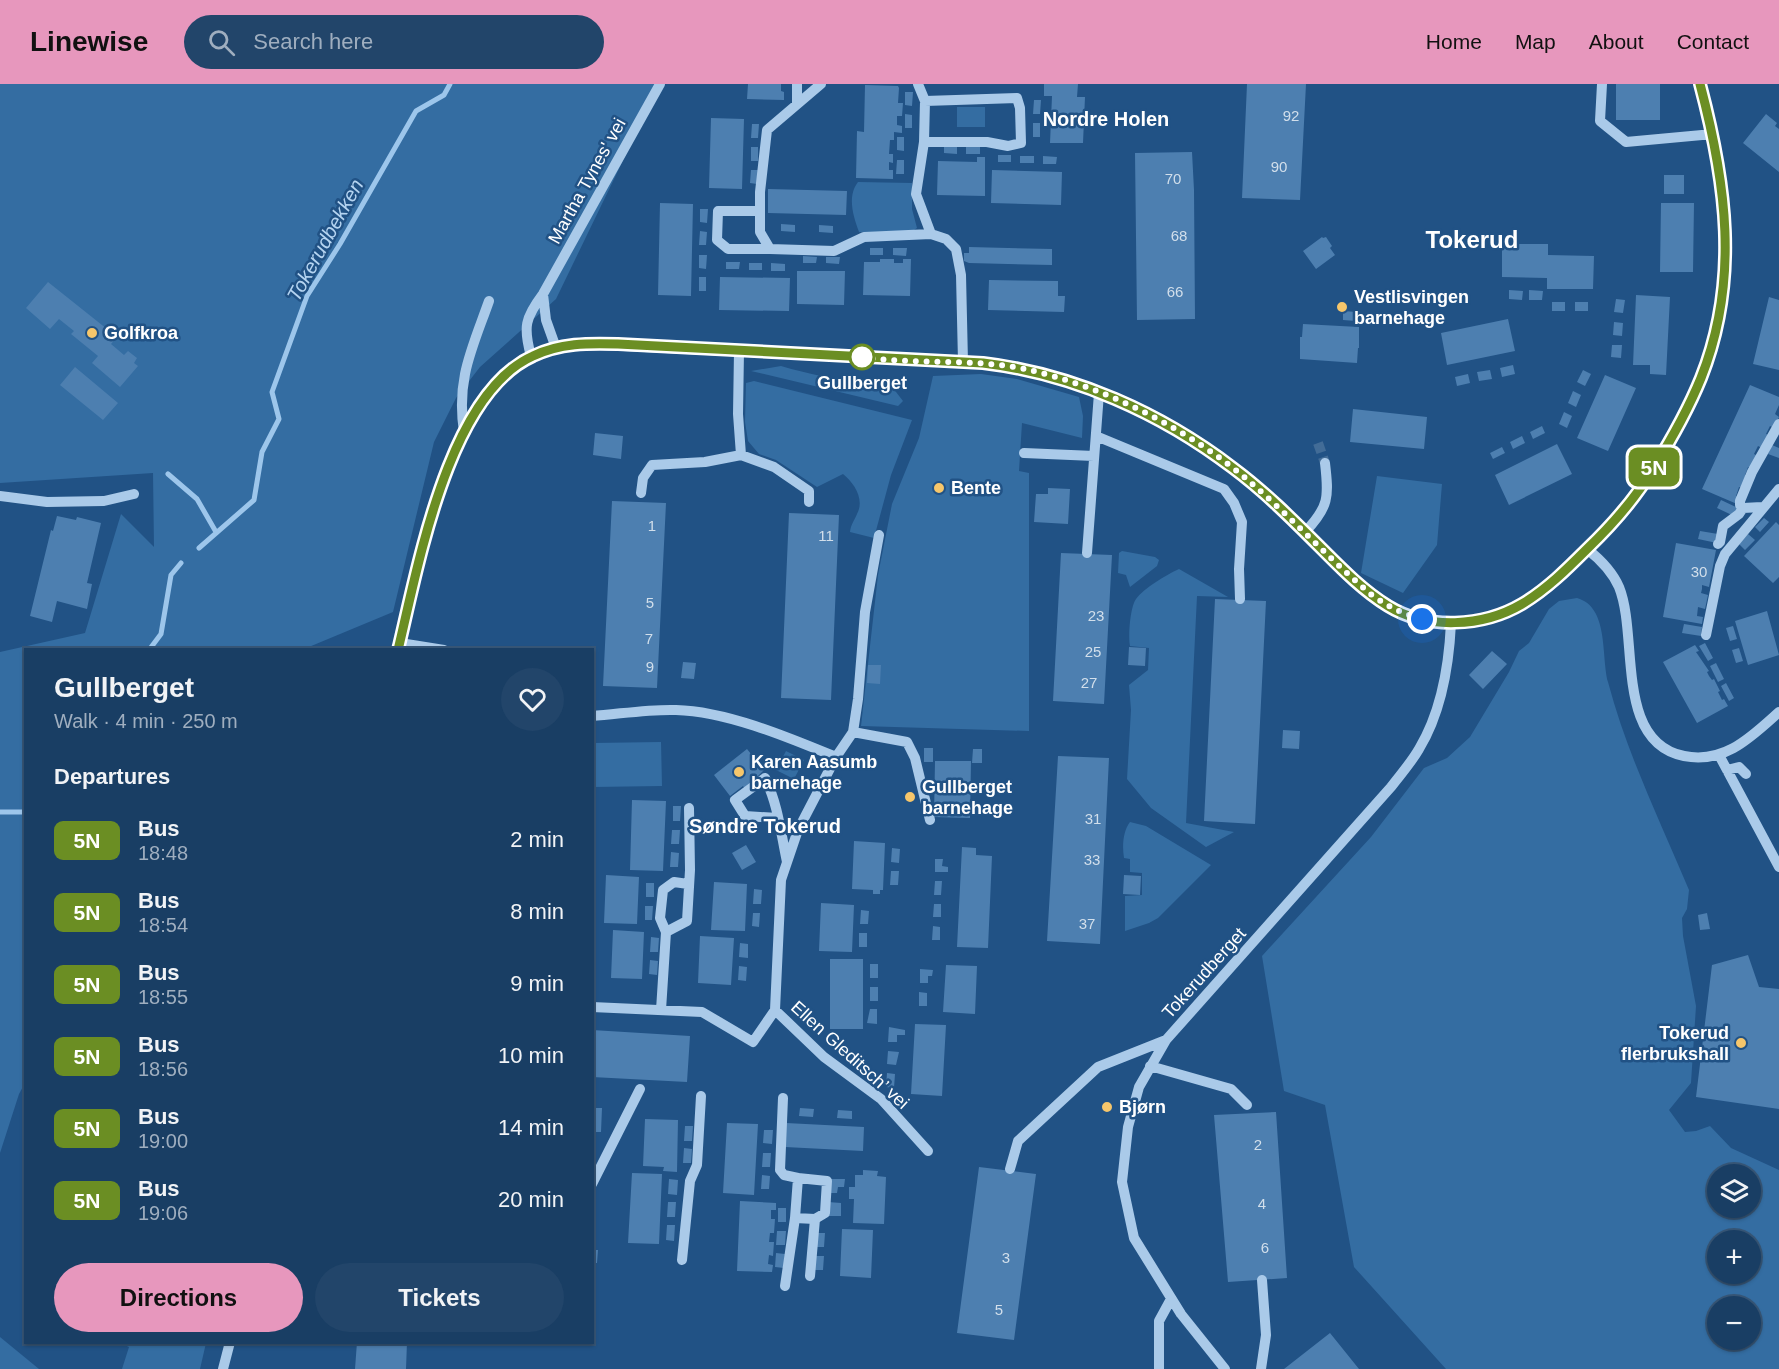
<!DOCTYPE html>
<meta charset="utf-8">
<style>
:root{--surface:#193e64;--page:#22456a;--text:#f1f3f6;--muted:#9faebf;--line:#375778;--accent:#e797bd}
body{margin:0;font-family:Helvetica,sans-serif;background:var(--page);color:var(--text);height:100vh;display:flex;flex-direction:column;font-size:22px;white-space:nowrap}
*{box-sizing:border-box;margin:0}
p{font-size:20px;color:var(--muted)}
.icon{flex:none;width:33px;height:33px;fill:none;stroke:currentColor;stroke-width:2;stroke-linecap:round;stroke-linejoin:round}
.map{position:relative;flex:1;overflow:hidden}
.side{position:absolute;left:24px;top:564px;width:570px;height:696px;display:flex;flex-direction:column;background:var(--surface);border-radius:0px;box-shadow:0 2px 4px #0004,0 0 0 2px var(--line)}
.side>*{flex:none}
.badge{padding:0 12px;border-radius:9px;font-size:21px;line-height:39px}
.buttons{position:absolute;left:1707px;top:1080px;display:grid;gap:12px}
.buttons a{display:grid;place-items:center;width:54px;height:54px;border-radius:50%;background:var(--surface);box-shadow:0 2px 4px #0004,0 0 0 2px var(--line);font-size:30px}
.you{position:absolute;width:30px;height:30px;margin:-15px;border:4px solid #fff;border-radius:50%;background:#1a73e8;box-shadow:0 0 0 9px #1a73e833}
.map>.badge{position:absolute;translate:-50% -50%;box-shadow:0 0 0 3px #fff}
h2{padding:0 30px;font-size:22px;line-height:54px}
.round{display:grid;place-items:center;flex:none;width:63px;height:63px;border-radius:32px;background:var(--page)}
.overview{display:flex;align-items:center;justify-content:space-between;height:102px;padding:0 30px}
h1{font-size:28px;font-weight:700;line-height:45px}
.cta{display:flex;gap:12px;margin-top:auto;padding:12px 30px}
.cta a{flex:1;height:69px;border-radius:36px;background:var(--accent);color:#111;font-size:24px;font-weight:700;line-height:69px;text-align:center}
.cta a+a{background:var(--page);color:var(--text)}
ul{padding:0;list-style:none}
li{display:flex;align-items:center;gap:18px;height:72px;padding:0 30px}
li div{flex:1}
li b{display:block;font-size:22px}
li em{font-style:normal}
li .badge{min-width:66px;font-weight:700;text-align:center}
header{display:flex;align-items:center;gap:36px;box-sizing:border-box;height:84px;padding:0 30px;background:var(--accent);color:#111}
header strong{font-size:28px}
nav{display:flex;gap:33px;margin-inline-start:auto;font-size:21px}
.search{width:420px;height:54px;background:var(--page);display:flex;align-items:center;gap:15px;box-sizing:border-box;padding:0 21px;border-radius:33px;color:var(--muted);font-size:22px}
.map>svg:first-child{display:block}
.green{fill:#346da2;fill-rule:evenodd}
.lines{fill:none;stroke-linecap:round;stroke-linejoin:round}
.stream{stroke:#9dc6eb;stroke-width:5}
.building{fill:#4d7fb0}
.minor-tunnel{stroke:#426c97;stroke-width:10;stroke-dasharray:10 5;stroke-linecap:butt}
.minor{stroke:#aacae9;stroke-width:10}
.line-casing{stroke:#fff;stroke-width:14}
.line{stroke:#6b8e23;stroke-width:9}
.walk{stroke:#fff;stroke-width:6;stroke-dasharray:0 10.8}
.poi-dot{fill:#f6c66b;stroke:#215285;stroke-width:2}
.stop-dot{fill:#fff;stroke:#6b8e23;stroke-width:3}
.labels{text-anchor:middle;stroke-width:5;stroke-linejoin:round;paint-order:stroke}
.number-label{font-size:15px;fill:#d2dfeb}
.street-label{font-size:18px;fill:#fff;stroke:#215285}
.poi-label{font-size:18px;font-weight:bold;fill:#fff;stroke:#215285;text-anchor:start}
.stop-label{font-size:18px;font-weight:bold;fill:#fff;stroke:#215285}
.neighbourhood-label{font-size:20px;font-weight:bold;fill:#fff;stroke:#215285}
.water-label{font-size:20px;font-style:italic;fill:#b5d4f1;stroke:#215285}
.district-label{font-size:24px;font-weight:bold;fill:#fff;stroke:#215285}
</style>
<header>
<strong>Linewise</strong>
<div class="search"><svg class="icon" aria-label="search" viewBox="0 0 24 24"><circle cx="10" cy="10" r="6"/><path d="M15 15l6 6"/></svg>Search here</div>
<nav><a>Home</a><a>Map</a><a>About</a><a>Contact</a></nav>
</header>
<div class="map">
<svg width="1779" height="1285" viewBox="0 0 1779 1285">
<rect width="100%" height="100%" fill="#215285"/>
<path class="green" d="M0,0H660L556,215L480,283L456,314L434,358L393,528L304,565L26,566L25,999L19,1010L0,1069V568L85,549L121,430L154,463L153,389L0,399Z
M957,23H985V43H957Z
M858,98L912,99V125L917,144L911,148H859C853,132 847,112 858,98Z
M781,282C816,292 850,300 886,295L903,317L898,322L751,287Z
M981,290L1017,295L1079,313L1083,332L1082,354L1022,339L1019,387L1029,389V647L861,642L878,491L892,420L919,354L933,292Z
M754,297L912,336L891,391L874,454L850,448C851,440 854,437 857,430C865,415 854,399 843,390L817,403L776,376L759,370L748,357L745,338L746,299Z
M1377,392L1442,400L1437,461L1403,509L1361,489Z
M1122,467L1155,473L1159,476L1157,482L1130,503L1126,491L1118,489L1119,469Z
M1179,485L1228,513L1197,512L1186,739L1234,748L1206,763L1151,724L1127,695L1131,626L1129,601L1148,586L1149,564L1130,562C1128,553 1130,523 1136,515C1144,504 1166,491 1179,485Z
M1577,514C1609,523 1601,571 1608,598C1627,670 1660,737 1689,806L1687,825L1682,834L1683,852L1696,922L1691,999L1669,1026L1685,1048L1696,1047L1710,1042L1731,1064L1779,1086V1285H1446L1354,1183L1325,1021L1284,1007L1262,872L1371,753L1424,684L1447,674L1470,653L1509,588L1519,567L1529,559L1549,525L1559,517ZM1718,1090H1750V1124H1718ZM1718,1156H1750V1190H1718ZM1718,1222H1750V1256H1718Z
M661,658L662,702L593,703V659Z
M786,667L804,676L794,695L776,686Z
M1130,738L1146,742L1211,781L1158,834L1149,839L1125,847V812L1142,811V789L1130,788V775L1124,774C1122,762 1123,747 1130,738Z
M0,1253L39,1285H0Z
M120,1259H206L200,1285H122L129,1263Z"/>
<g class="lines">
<path class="stream" d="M168,390L197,415L216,448
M199,464L254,416L262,368L279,335L272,308L307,212L340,160L416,27L444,11L450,0
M149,566L161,550L171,491L181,479
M0,728H26"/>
</g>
<path class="building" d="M748,0H781V7L784,8V16L747,15Z
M1044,0H1078L1077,13H1085L1083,59H1050L1052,12H1044Z
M1247,0H1306L1300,116L1242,114Z
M1616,0H1660V36H1616Z
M865,1L898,2L899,4L898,19H903L902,32H897V41L902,42V49L894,48V56H890L889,70H893V79L889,78V86H893V95L856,94L857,47L864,48Z
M905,8H913L912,22L905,21Z
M1034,16H1041L1040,30H1033Z
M905,30L912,31V44H905Z
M1766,30L1777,39L1775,42L1779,45V88L1743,59Z
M711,34L744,35L742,105L709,104Z
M1033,39H1040V53H1033Z
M752,40H759L758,54H751Z
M897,53H904V67L897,66Z
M944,62L957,63V70L944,69Z
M751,63H758V77H751Z
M966,63H980V70H966Z
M1192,68L1194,106L1195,235L1137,236L1135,69Z
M998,71H1011V78H998Z
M1020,72H1034V79H1020Z
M1043,72L1057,73L1056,80H1043Z
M977,73H985V112L937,111L938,77L977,78Z
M897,76H904V90H896Z
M751,86H758L757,100L750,99Z
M992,86L1062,88L1061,121L991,119Z
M1664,91H1684V110H1664Z
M768,105L847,107L846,131L768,129Z
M660,119L693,120L691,212L658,211Z
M1661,119H1694L1693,188H1660Z
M700,125H708L707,139L700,138Z
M781,140L795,141V148L781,147Z
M819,141L833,142V149L819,148Z
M700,147L707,148L706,161H699Z
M1322,153L1323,154L1326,153L1332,162L1330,164L1335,171L1316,185L1303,167Z
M1502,160H1548V171L1594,172L1593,205H1547V194L1502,193Z
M969,163L1052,165V181L969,179L964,177V169H969Z
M870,164H883V171H870Z
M893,164H907L906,172L893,171Z
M699,171H707L706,185L699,184Z
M803,172L817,173L816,179H803Z
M826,173H840L839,180L826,179Z
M880,175H894V179H903V175H911L910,212L863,211L864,178H880Z
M726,178H740L739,185H726Z
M749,179H762V186H749Z
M771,179L785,180V187H771Z
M797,187H845L844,221L797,220Z
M699,193H706V207H699Z
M720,193L790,194L789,227L719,226Z
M989,196L1058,197V212H1065L1064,228L988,226Z
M48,198L117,253L111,260L124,271L128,267L137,274L134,279L138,282L120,303L92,279L98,272L71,250L74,247L59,235L50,245L26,224Z
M1509,206L1523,207L1522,216L1509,215Z
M1529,206L1543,207L1542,216H1529Z
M1636,211L1670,213L1666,291L1650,290V281H1633Z
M1769,213L1779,216V286L1753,280Z
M1616,215L1625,216L1623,229L1614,228Z
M1552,218H1565V227H1552Z
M1575,218H1588V227H1575Z
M1343,227L1357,228L1356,237L1343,236Z
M1508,235L1515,267L1447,281L1441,249Z
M1614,238L1623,239L1622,252L1613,251Z
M1303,240L1359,243V264H1358L1357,279L1300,275V253H1302Z
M1612,261H1622L1621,274L1611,273Z
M1513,281L1515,290L1502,293L1500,284Z
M75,283L118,319L103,336L60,301Z
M1490,286L1492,295L1479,297L1477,288Z
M1583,286L1591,290L1585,302L1577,298Z
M1468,290L1470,299L1457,302L1455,293Z
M1605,291L1636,304L1608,367L1577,354Z
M1750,301L1779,313V321L1775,330L1779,333L1774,344L1770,342L1766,350L1771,352L1762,364L1758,362L1754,370L1758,372L1753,385L1748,383L1747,386L1745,391L1749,393L1744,405L1739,403L1736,412L1740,414L1737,420L1702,405Z
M1573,307L1581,311L1576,323L1568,319Z
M1353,325L1427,333L1424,365L1350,358Z
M1564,328L1572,332L1567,344L1559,340Z
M1542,342L1545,349L1533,355L1530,348Z
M595,349L623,352L621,375L593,371Z
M1522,352L1525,359L1513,365L1510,358Z
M1557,360L1572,390L1509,421L1495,391Z
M1772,361L1779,364V374L1768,370Z
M1502,363L1505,369L1493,375L1490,369Z
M1048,404L1070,405L1068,440L1034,438L1036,410H1048Z
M1721,416L1738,424L1734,432L1717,424Z
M612,417L666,419L657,604L603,602Z
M789,429L839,431L831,616L781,614Z
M57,432L76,436L77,433L101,439L87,499L92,500L87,525L57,517L52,538L30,532L51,446L53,447Z
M1764,434L1769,438L1760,448L1755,443Z
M1776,438L1779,441V493L1773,499L1744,472Z
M1700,447L1718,450L1717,459L1698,455Z
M1748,450L1755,456L1745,466L1739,460Z
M1676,459L1716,466L1709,503L1702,501V505L1701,509L1708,511L1705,525L1698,523L1697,532L1703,533L1702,540L1663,533Z
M1061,469L1112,471L1104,620L1053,617Z
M1215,515L1266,517L1255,740L1204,737Z
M1767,527L1779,571L1748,581L1735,537Z
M1684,540L1702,543L1701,552L1682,549Z
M1733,542L1737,555L1730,557L1726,544Z
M1705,559L1713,574L1708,577L1699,562Z
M1695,561L1699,567L1696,568L1709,587L1707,588L1709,592L1712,596L1714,595L1720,607L1718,608L1722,616L1724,615L1728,622L1697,639L1663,578Z
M1129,563L1146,564L1145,582L1128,581Z
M1739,564L1743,577L1736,579L1732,566Z
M1492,567L1507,580L1483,605L1469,591Z
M683,578L696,579L694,595L681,594Z
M1716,579L1724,595L1718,598L1710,582Z
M868,581H881L880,600L867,599Z
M1726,599L1734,614L1729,617L1721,602Z
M1283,646L1300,647L1299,665L1282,664Z
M924,664H933V678H924Z
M747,665L764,686L745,705L743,702L730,712L714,691Z
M973,665H982V679H972Z
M1058,672L1109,674L1100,860L1047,857Z
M935,677H971L970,734L934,733Z
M632,716L666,717L663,787L630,786Z
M673,722H681L680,737H673Z
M672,746H680L679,760H671Z
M854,757L885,759L883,806H880V810H873V806L852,805Z
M746,761L756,778L742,786L732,769Z
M962,763L976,764V771L992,772L988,864L957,863Z
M892,764L900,765L899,779L891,778Z
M671,768L679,769L678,783H670Z
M935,775H943L942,782L948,783V788H935Z
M891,787H899L898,801H890Z
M606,791L639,793L637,840L604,839Z
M1124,791L1141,792L1140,811L1123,810Z
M935,797H942L941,811H934Z
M714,798L747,800L745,847L711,846Z
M646,799H654V813H646Z
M754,805L762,806L761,820H753Z
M821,819L854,821L852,868L819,867Z
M934,820H941V833H933Z
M645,822H653L652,836H645Z
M861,826L869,827L868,840H860Z
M753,829H760L759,843L752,842Z
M1707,829L1710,845L1700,846L1698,831Z
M933,842L940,843V856H932Z
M613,846L644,848L642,895L611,894Z
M859,849H867V863H859Z
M700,852L734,854L731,901L698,899Z
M651,853L659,854L658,868H650Z
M740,859L748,860V874L739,873Z
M1748,871L1759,903L1779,905V1025L1696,1013L1712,881Z
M830,875H863V945H830Z
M650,876L658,877L657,891L649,890Z
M870,880H878V894H870Z
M946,881L977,882L975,930L943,928Z
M739,882L747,883L746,897L738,896Z
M920,885L933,886L932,892H928V899H920Z
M870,903H878V917H870Z
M919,908L927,909V922H919Z
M870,925H877V940L867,939Z
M915,940L946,941L942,1012L911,1010Z
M889,943L905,946V951H897V958H888Z
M592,946L690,952L687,998L592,993Z
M888,967L899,968L896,981L887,980Z
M887,989L895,990L894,1004L886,1003Z
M592,1024H602L601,1048H592Z
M800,1024L814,1025L813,1033L799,1032Z
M838,1026L852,1027V1035L837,1034Z
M1276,1028L1287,1194L1228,1198L1214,1031Z
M645,1035L678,1036L677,1088L663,1087L664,1083L643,1082Z
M727,1039L758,1040L754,1111L723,1109Z
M786,1039L864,1043L863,1067L785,1063Z
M685,1042H693L692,1057H684Z
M764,1046H773L772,1060L763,1059Z
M684,1064L692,1065L691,1079H683Z
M763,1069H771L770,1083H762Z
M979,1083L1036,1090L1014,1256L957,1249Z
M863,1086L878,1087L877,1092L886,1093L884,1140L853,1139L854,1115H849V1103H855V1091H863Z
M632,1089L662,1090L659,1160L628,1159Z
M762,1091L770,1092L769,1105H761Z
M669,1095L678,1096L677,1111L668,1110Z
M829,1095H845L844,1103H838L837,1109H829Z
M740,1117L776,1119V1126H771V1135H775L774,1149H770L769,1158H774L773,1172L769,1171L768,1180L773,1181L772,1188L737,1187Z
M668,1118H676L675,1133H667Z
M828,1118L841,1119V1132H828Z
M778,1124H786V1138H778Z
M667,1141H675L674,1157L666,1156Z
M842,1145L873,1146L871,1194L840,1192Z
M777,1147H786L785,1161H776Z
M816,1149H825L824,1163H816Z
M592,1166H598L597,1179H592Z
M776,1169L785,1170L784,1184L775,1183Z
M815,1172H824L823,1186H815Z
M1330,1249L1359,1285H1284Z
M357,1258H407L406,1285H355Z"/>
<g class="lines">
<path class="minor-tunnel" d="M1318,359L1325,379"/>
<path class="minor" d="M821,0L767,46L760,108V148L770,165L834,167L864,153L931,150L946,155L956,165L961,191L963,278
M918,0L925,17L924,58
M1602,0L1600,37L1626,58L1713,50
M925,17L1017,14L1020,24L1021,59L1008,62L987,58H924L916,110L931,150
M797,19V0
M760,127H718L717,156L728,165H770
M543,210L546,236L556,264
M739,267L738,330L741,371
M531,272C523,243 525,234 543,210L660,0
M464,348C456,295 472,265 489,217
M1096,352L1224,405L1234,419L1242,438L1239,485L1240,515
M1024,369L1094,372
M641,409L643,394L652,381L705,378L741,371L774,383L809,407V418
M0,412L47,418L104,417L134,410
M1762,423L1743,424L1740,421V417L1752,388L1779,340
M1305,448C1329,423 1329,413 1325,379
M879,451L865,528L858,615L853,648L836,673L798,746L781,796L775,926L824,973L881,1015L928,1067
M1718,460L1720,458L1723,442L1739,430L1743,424
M1587,465C1601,476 1612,487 1619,503C1639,552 1614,658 1684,672C1725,680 1751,653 1779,628
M1087,469L1099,309
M1706,551L1720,482L1725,470L1779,405
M400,559L444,566
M398,566C415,492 445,341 503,292C527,272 552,263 582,260L983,279C1073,289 1161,329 1233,384C1262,406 1289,432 1314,458C1337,481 1360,505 1388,522C1427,546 1483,543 1522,520C1547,505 1567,485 1587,465C1612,441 1635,415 1653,385C1671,356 1688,325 1701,294C1740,196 1726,98 1700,0
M592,632C620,630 649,625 676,626C726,627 790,654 836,673
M853,648L907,658L915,674L930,736
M1719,671L1779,783
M1727,686L1739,683L1746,690
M778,734L745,732L735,716L765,694C778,720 781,750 787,778
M666,848L687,837L690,786L689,724
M592,923L702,928L753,958L775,926
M661,926L666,848L660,834L663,806L674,798L688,800
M1150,982L1231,1005L1247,1021
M783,1014L780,1086L784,1091L798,1094L795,1134L785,1202
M1010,1085L1018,1057L1098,983L1166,956
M592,1100L640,1005
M795,1134L815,1135L825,1129L827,1097L798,1094
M682,1176L690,1097L697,1081L701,1012
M810,1192L815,1135
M223,1285L230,1258
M1159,1285V1237L1171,1215
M1225,1285L1181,1230L1134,1154L1122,1098L1128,1043L1139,1003L1166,956L1391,703C1400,691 1411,679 1419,665C1442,627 1449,582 1451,539
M1261,1285L1266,1251L1262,1196"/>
</g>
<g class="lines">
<defs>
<path id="line" d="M398,566C418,483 448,310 533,272C560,259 588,259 618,260L983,279C1074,290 1161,329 1233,384C1264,407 1292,435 1319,462C1340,483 1362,506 1388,522C1427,546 1483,543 1522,520C1547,505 1567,485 1587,465C1612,441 1635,415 1653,385C1671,356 1688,326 1701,294C1740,196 1726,98 1700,0"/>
</defs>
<use href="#line" class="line-casing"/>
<use href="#line" class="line"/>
<path class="walk" d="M862,273C916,281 971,274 1025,285C1103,302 1189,345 1250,398C1292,434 1330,476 1373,512C1389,523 1403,530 1422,535"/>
</g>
<g class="poi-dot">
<circle cx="1342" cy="223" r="6"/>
<circle cx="92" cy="249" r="6"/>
<circle cx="939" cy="404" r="6"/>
<circle cx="739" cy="688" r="6"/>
<circle cx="910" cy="713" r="6"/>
<circle cx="1741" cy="959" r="6"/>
<circle cx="1107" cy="1023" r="6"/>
</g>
<circle class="stop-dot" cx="862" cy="273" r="12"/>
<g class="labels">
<g class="number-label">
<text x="1291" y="37">92</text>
<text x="1279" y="88">90</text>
<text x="1173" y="100">70</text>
<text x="1179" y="157">68</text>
<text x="1175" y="213">66</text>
<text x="652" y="447">1</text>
<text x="826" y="457">11</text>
<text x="1699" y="493">30</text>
<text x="650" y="524">5</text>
<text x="1096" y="537">23</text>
<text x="649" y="560">7</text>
<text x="1093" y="573">25</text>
<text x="650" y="588">9</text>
<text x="1089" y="604">27</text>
<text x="1093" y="740">31</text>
<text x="1092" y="781">33</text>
<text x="1087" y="845">37</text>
<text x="1258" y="1066">2</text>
<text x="1262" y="1125">4</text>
<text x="1265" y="1169">6</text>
<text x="1006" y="1179">3</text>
<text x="999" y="1231">5</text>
</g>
<g class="street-label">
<text transform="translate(587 97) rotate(-61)" y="6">Martha Tynes' vei</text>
<text transform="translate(1204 889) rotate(-48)" y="6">Tokerudberget</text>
<text transform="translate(850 971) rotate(42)" y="6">Ellen Gleditsch’ vei</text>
</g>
<g class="poi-label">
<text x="1354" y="219">Vestlisvingen<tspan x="1354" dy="21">barnehage</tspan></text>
<text x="104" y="255">Golfkroa</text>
<text x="951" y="410">Bente</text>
<text x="751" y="684">Karen Aasumb<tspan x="751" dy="21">barnehage</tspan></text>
<text x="922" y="709">Gullberget<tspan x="922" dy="21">barnehage</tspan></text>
<text x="1729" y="955" text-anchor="end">Tokerud<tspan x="1729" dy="21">flerbrukshall</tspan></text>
<text x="1119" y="1029">Bjørn</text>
</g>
<g class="stop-label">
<text x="862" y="305">Gullberget</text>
</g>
<g class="neighbourhood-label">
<text x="1106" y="42">Nordre Holen</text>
<text x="765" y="749">Søndre Tokerud</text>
</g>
<g class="water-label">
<text transform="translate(325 156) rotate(-61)" y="7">Tokerudbekken</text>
</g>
<g class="district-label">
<text x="1472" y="164">Tokerud</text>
</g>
</g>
</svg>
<div class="buttons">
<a><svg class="icon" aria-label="layers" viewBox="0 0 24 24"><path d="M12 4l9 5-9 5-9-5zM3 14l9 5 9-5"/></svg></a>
<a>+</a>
<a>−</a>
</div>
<div class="you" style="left:1422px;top:535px"></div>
<b class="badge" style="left:1654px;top:383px;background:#6b8e23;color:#fff">5N</b>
<section class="side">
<div class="overview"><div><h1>Gullberget</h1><p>Walk · 4 min · 250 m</p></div><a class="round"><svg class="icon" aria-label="heart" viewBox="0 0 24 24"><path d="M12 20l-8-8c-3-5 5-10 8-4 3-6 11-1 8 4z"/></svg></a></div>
<h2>Departures</h2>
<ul>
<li><span class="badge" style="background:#6b8e23;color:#fff">5N</span><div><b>Bus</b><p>18:48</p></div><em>2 min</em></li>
<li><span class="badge" style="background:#6b8e23;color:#fff">5N</span><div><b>Bus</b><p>18:54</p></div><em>8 min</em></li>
<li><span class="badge" style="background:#6b8e23;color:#fff">5N</span><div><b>Bus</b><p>18:55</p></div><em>9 min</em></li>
<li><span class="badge" style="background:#6b8e23;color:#fff">5N</span><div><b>Bus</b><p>18:56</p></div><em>10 min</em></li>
<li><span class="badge" style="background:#6b8e23;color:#fff">5N</span><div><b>Bus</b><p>19:00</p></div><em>14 min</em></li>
<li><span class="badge" style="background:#6b8e23;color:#fff">5N</span><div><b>Bus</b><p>19:06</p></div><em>20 min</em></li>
</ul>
<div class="cta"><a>Directions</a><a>Tickets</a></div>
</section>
</div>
